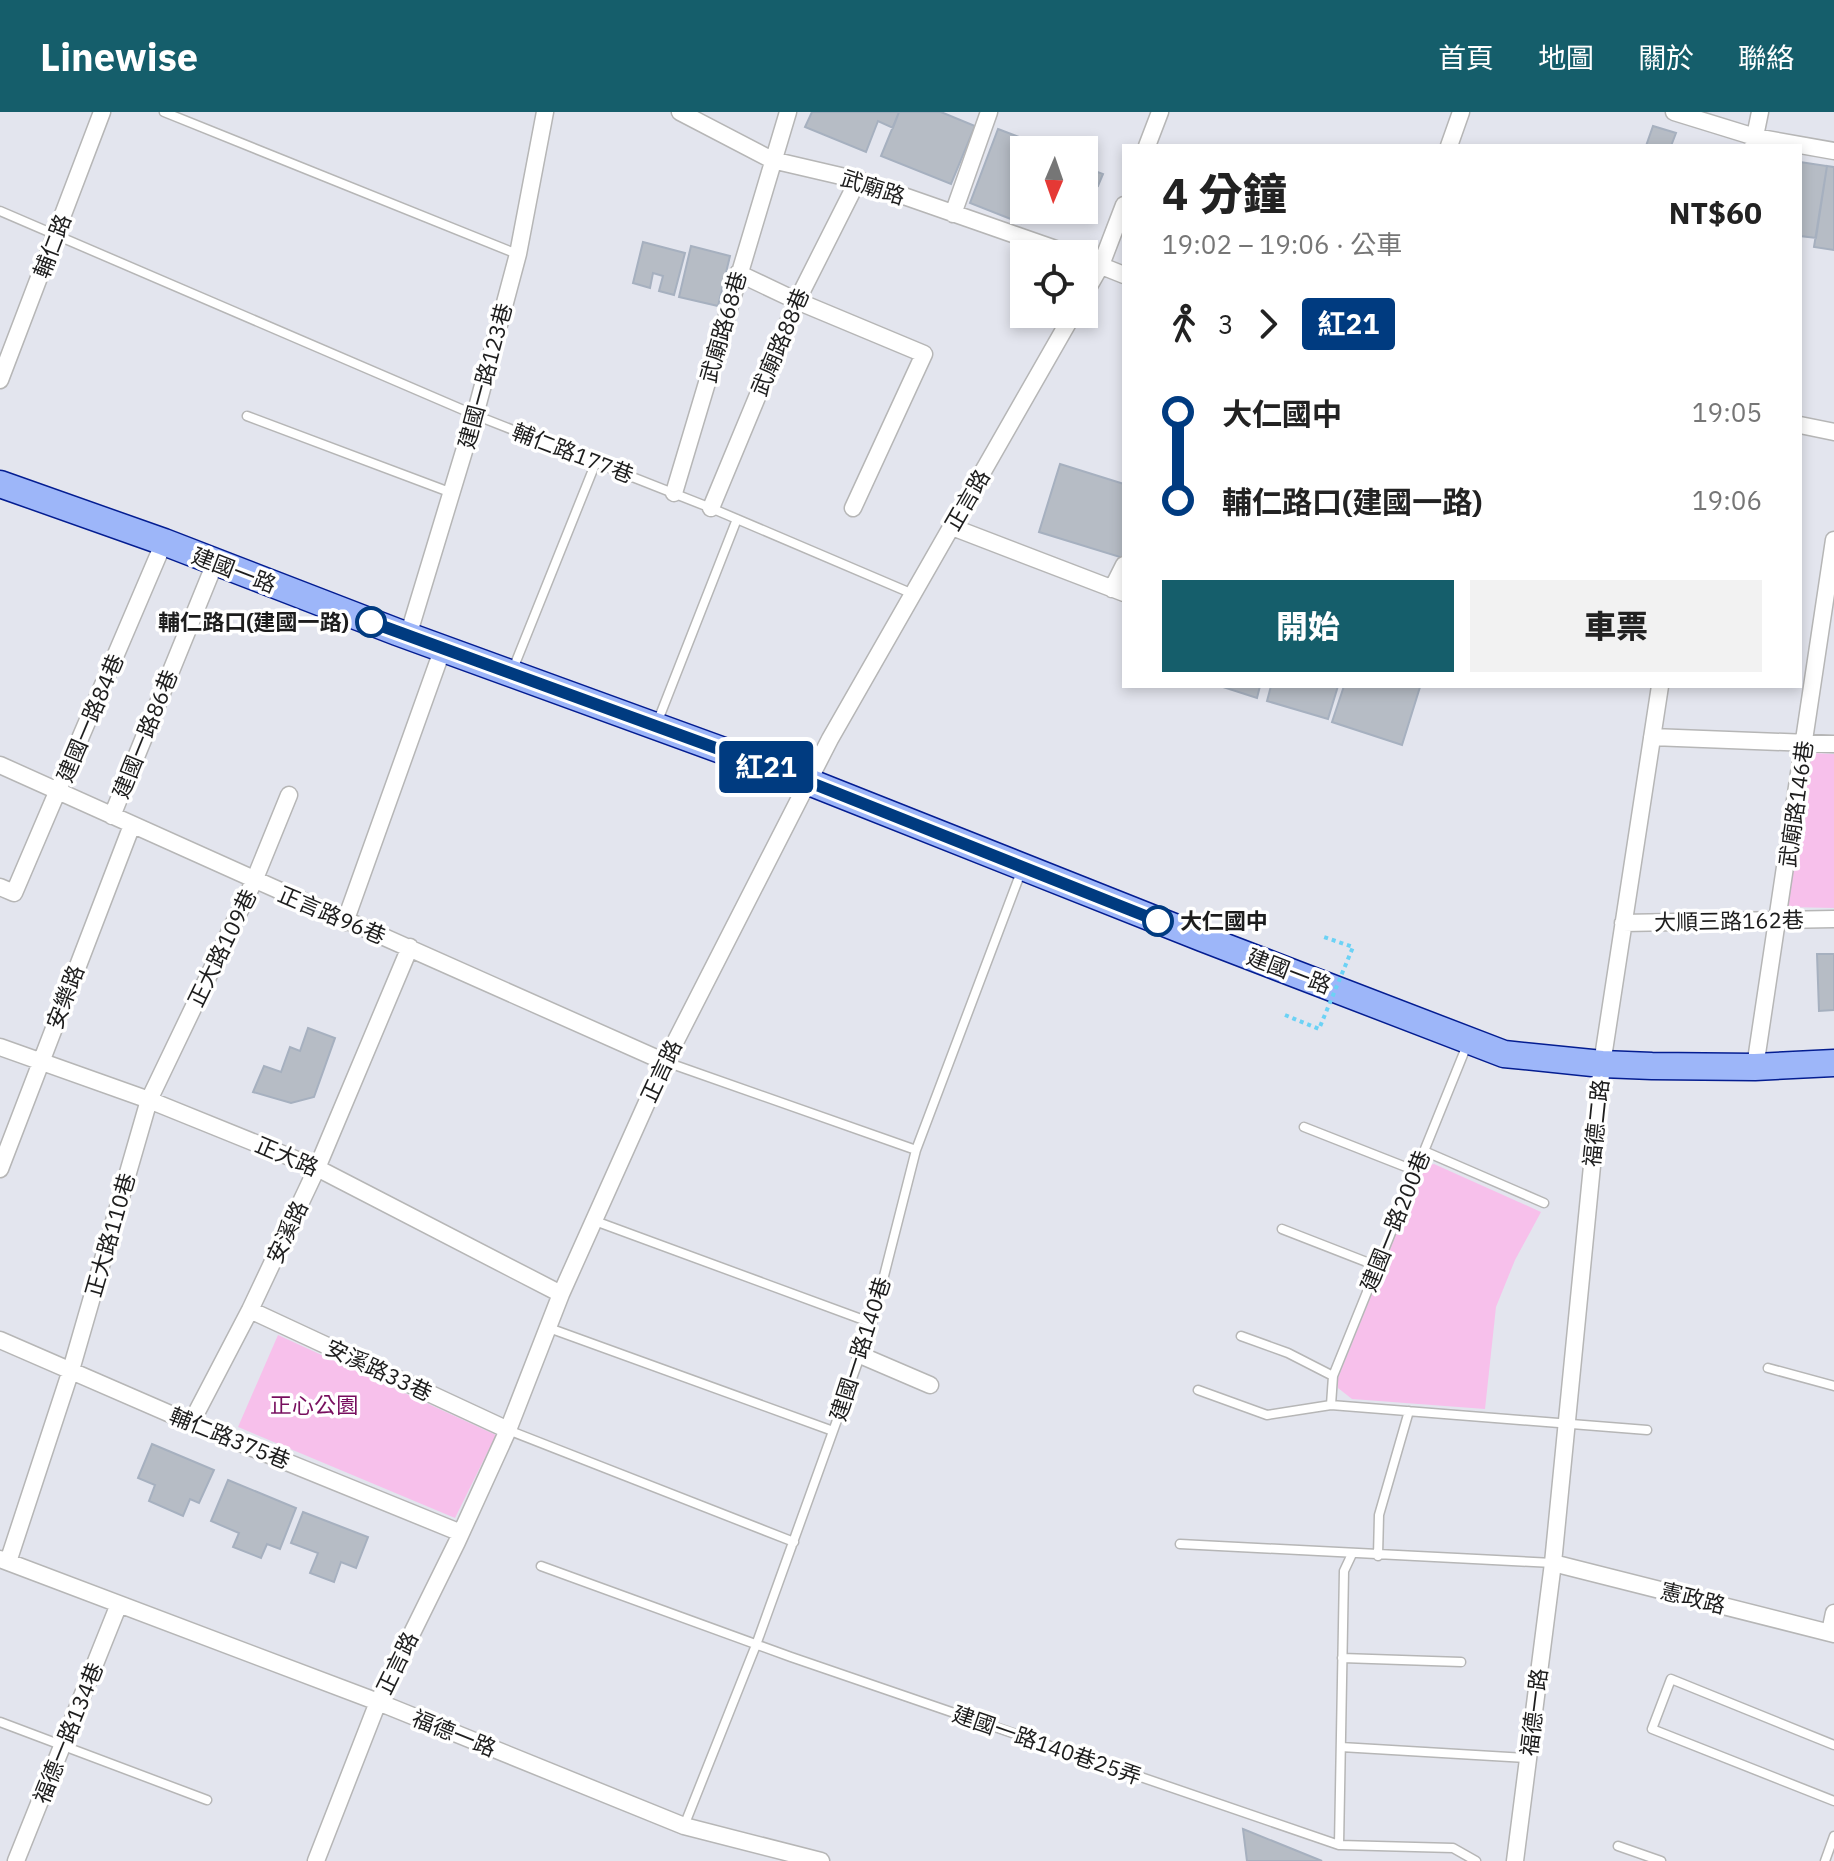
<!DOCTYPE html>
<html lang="zh-TW">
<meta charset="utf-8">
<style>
:root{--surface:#fff;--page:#f2f2f2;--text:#222;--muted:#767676;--accent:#155e6b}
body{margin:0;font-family:"IBM Plex Sans","Noto Sans TC",sans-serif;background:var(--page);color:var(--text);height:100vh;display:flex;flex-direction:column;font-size:30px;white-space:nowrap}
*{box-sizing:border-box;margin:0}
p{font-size:26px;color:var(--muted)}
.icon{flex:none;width:44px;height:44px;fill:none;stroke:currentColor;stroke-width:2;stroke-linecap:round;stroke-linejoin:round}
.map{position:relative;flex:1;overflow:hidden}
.details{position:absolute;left:1122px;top:32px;width:680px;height:544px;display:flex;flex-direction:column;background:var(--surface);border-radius:0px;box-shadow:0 4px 12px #0003}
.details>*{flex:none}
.badge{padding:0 16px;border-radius:6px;font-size:28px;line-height:52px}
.needle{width:52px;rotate:182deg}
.fabs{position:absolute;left:1010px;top:24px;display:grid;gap:16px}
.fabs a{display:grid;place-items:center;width:88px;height:88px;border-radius:0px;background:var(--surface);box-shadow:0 4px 12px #0003;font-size:40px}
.map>.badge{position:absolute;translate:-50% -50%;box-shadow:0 0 0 4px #fff}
.legs{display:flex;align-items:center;gap:12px;height:88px;padding:0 40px;font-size:26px}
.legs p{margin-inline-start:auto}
.overview{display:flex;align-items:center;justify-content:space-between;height:136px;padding:0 40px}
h1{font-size:44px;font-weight:800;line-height:60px}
.cta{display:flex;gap:16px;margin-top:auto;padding:16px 40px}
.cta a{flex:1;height:92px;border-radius:0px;background:var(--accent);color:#fff;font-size:32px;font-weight:800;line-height:92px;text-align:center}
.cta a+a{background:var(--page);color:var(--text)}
ul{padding:0 40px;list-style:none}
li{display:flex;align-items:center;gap:28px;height:88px;font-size:30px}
li i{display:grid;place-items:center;width:12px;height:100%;margin:0 10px;background:currentColor}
li i::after{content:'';width:20px;height:20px;margin:-10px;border:6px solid;border-radius:50%;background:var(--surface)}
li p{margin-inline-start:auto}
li:first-child i{background:linear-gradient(#0000 50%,currentColor 0)}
li:last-child i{background:linear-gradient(currentColor 50%,#0000 0)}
header{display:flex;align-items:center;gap:48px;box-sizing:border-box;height:112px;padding:0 40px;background:var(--accent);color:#fff}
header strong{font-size:38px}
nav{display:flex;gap:44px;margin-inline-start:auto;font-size:28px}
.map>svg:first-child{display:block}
.park{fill:#f7c0eb}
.building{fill:#b6bcc5;stroke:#a6b0bf;stroke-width:2}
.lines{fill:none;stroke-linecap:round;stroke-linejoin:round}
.lane-casing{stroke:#b6b6b6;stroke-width:11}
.street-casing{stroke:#b6b6b6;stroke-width:19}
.primary-casing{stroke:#041d91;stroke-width:29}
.lane{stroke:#fff;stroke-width:8}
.street{stroke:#fff;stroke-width:16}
.primary{stroke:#9db6f9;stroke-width:26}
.path-bridge{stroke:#6cd2f5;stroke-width:4;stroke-dasharray:4 4;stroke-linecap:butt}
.line-1-casing{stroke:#fff;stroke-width:18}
.line-1{stroke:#003b80;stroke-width:12}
.stop-1-dot{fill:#fff;stroke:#003b80;stroke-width:4}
.labels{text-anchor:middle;stroke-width:7;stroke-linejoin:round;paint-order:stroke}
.street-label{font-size:22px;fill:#1d1d1d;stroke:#fff}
.stop-label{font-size:22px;font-weight:bold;fill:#1d1d1d;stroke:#fff;text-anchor:end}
.park-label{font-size:22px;fill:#770e5e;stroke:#fff}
</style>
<header>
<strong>Linewise</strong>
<nav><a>首頁</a><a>地圖</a><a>關於</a><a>聯絡</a></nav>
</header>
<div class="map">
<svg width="1834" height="1749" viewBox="0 0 1834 1749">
<rect width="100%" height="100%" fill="#e3e5ee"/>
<path class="park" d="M1812,641L1834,642V796L1787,795Z
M1434,1052L1541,1100L1515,1148L1496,1195L1485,1297L1352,1287L1338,1276V1266L1423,1055Z
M278,1223L496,1323L455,1406L238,1315Z"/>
<path class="building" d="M812,0H899L893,16L878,9L866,40L805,15Z
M899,0H941L975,14L951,72L881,44Z
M1653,14L1676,21L1671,34H1646Z
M998,17L1050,37L1024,38V98H1026L1021,111L970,91Z
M1800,50L1827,54L1816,126L1800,124Z
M1827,54L1834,55V138L1814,135Z
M1084,55L1103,62L1098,74L1084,68Z
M643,130L685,141L674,183L659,179L663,164L653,161L650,176L633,171Z
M691,134L730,144L718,194L679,185Z
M1060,352L1124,372L1123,446L1039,420Z
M1220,574H1260L1257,586Z
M1271,574H1338L1328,607L1267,589Z
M1344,574L1420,575L1402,633L1332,610Z
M1817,842H1834V898L1819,899Z
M308,916L335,926L314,985L291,991L253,980L264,954L281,960L290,935L300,939Z
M152,1332L214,1358L199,1391L190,1387L183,1404L149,1389L155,1373L138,1366Z
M228,1368L296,1396L280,1437L267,1432L261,1446L233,1435L239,1421L211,1409Z
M303,1400L368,1425L356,1456L341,1450L334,1470L310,1461L318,1441L291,1431Z
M1243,1717L1322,1749H1247Z"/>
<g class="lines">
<defs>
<path id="lane" d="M164,0L517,142
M0,99L475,303L711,396L913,482
M247,304L452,381
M513,557L596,350
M657,611L737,407
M666,950L916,1038
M1304,1015L1416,1059
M1424,1039L1544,1091
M595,1109L872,1211
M1282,1117L1377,1154
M549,1216L833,1319
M1241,1224L1288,1241L1333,1264
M1768,1256L1834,1274
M1198,1278L1267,1303L1331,1293L1647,1318
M1331,1293L1333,1264L1467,933
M508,1318L794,1430
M1180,1432L1553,1451
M1352,1442L1344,1459L1339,1733L1453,1736L1476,1749
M1378,1444L1379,1403L1409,1299
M541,1454L791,1545L1339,1733
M1342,1546L1461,1550
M0,1610L207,1688
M1834,1633L1671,1567L1652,1617L1834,1689
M1341,1635L1527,1646
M684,1714L756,1533L872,1211L916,1038L1021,760
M1618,1734L1661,1749
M1825,1749L1834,1724"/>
<path id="street" d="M680,0L772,48L858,68L1070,142
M1674,0L1755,25L1834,39
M1147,34L1160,0
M1449,34L1461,0
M1753,34L1760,0
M953,102L989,0
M1084,147L1124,163
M738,161L797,189L924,242L853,396
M1084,183L1101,153L1124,93
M0,268L102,0
M1800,313L1834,320
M674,381L788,0
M711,396L797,189L858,68
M952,415L1124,481
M1112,477L1124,453
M408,524L475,303L518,142L545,0
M1652,625L1834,632
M0,653C221,754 443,850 665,950
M112,704L215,451
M0,775L14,781L164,430
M345,810L443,536
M1623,811L1834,807
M0,935L149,988L317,1056L561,1182
M1755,955L1834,428
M0,1057L132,713
M250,1198L508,1318
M0,1228L191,1311L461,1421
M860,1243L930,1273
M191,1311L250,1198L317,1056L410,835
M0,1447L378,1590L684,1714L821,1749
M8,1450L71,1258L149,988L254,769L289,683
M1553,1451L1834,1522
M1830,1520L1834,1501
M16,1749L119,1492
M316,1749L378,1590L457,1430L508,1318L561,1182L665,950L830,627L1073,202
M1515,1749L1553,1451L1602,952L1660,574"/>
<path id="primary" d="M0,372L164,430L397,520L809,670L1202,826L1504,942L1602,952L1652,954L1755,955L1834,951"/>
</defs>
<use href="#lane" class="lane-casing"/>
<use href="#street" class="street-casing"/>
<use href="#primary" class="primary-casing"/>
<use href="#lane" class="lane"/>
<use href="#street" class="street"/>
<use href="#primary" class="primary"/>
<path class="path-bridge" d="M1285,903L1319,917L1353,835L1321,824"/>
</g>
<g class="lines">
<defs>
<path id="line-1" d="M371,510L809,670L1158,809"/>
</defs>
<use href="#line-1" class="line-1-casing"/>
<use href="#line-1" class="line-1"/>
</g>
<g class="stop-1-dot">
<circle cx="371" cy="510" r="14"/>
<circle cx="1158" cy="809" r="14"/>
</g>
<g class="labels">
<g class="street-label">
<text transform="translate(873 75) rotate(18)" y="8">武廟路</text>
<text transform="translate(52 134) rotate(-69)" y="8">輔仁路</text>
<text transform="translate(723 215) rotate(-74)" y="8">武廟路68巷</text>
<text transform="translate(780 230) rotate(-67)" y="8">武廟路88巷</text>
<text transform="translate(485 264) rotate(-75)" y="8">建國一路123巷</text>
<text transform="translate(573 341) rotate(21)" y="8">輔仁路177巷</text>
<text transform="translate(967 388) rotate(-60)" y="8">正言路</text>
<text transform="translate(234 458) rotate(21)" y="8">建國一路</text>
<text transform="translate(90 606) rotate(-67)" y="8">建國一路84巷</text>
<text transform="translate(145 622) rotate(-68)" y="8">建國一路86巷</text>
<text transform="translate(1796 692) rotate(-82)" y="8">武廟路146巷</text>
<text transform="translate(332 803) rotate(23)" y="8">正言路96巷</text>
<text transform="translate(1729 809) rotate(-1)" y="8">大順三路162巷</text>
<text transform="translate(222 836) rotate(-64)" y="8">正大路109巷</text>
<text transform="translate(1289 859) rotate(21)" y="8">建國一路</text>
<text transform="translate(65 885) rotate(-69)" y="8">安樂路</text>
<text transform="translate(661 959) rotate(-65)" y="8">正言路</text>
<text transform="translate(1596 1011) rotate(-84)" y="8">福德二路</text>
<text transform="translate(287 1044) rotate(23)" y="8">正大路</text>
<text transform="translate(1395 1109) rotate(-68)" y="8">建國一路200巷</text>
<text transform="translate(287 1120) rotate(-65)" y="8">安溪路</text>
<text transform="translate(110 1123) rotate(-74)" y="8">正大路110巷</text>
<text transform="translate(860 1237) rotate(-72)" y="8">建國一路140巷</text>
<text transform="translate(379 1258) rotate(25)" y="8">安溪路33巷</text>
<text transform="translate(230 1326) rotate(22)" y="8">輔仁路375巷</text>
<text transform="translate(1693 1486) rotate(14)" y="8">憲政路</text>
<text transform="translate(397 1551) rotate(-64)" y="8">正言路</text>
<text transform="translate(1534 1600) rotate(-83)" y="8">福德一路</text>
<text transform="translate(68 1621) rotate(-68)" y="8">福德一路134巷</text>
<text transform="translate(454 1621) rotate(22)" y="8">福德一路</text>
<text transform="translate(1047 1633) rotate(19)" y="8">建國一路140巷25弄</text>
</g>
<g class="stop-label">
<text x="349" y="518">輔仁路口(建國一路)</text>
<text x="1180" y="817" text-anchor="start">大仁國中</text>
</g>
<g class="park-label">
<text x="314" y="1301">正心公園</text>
</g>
</g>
</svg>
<div class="fabs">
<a><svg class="needle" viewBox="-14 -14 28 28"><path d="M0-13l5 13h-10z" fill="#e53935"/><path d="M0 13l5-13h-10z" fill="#767676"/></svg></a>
<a><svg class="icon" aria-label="locate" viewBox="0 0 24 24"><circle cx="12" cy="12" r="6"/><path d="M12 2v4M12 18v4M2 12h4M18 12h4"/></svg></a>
</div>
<b class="badge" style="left:766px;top:655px;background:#003b80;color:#fff">紅21</b>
<section class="details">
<div class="overview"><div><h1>4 分鐘</h1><p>19:02 – 19:06 · 公車</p></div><b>NT$60</b></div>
<div class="legs"><svg class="icon" aria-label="walk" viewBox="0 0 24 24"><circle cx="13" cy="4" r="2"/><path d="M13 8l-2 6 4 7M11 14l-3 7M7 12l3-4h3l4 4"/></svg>3<svg class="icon" aria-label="forward" viewBox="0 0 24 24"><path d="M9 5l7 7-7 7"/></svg><b class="badge" style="background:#003b80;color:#fff">紅21</b></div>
<ul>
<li><i style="color:#003b80"></i><b>大仁國中</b><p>19:05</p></li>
<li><i style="color:#003b80"></i><b>輔仁路口(建國一路)</b><p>19:06</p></li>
</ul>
<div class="cta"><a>開始</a><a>車票</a></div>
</section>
</div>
